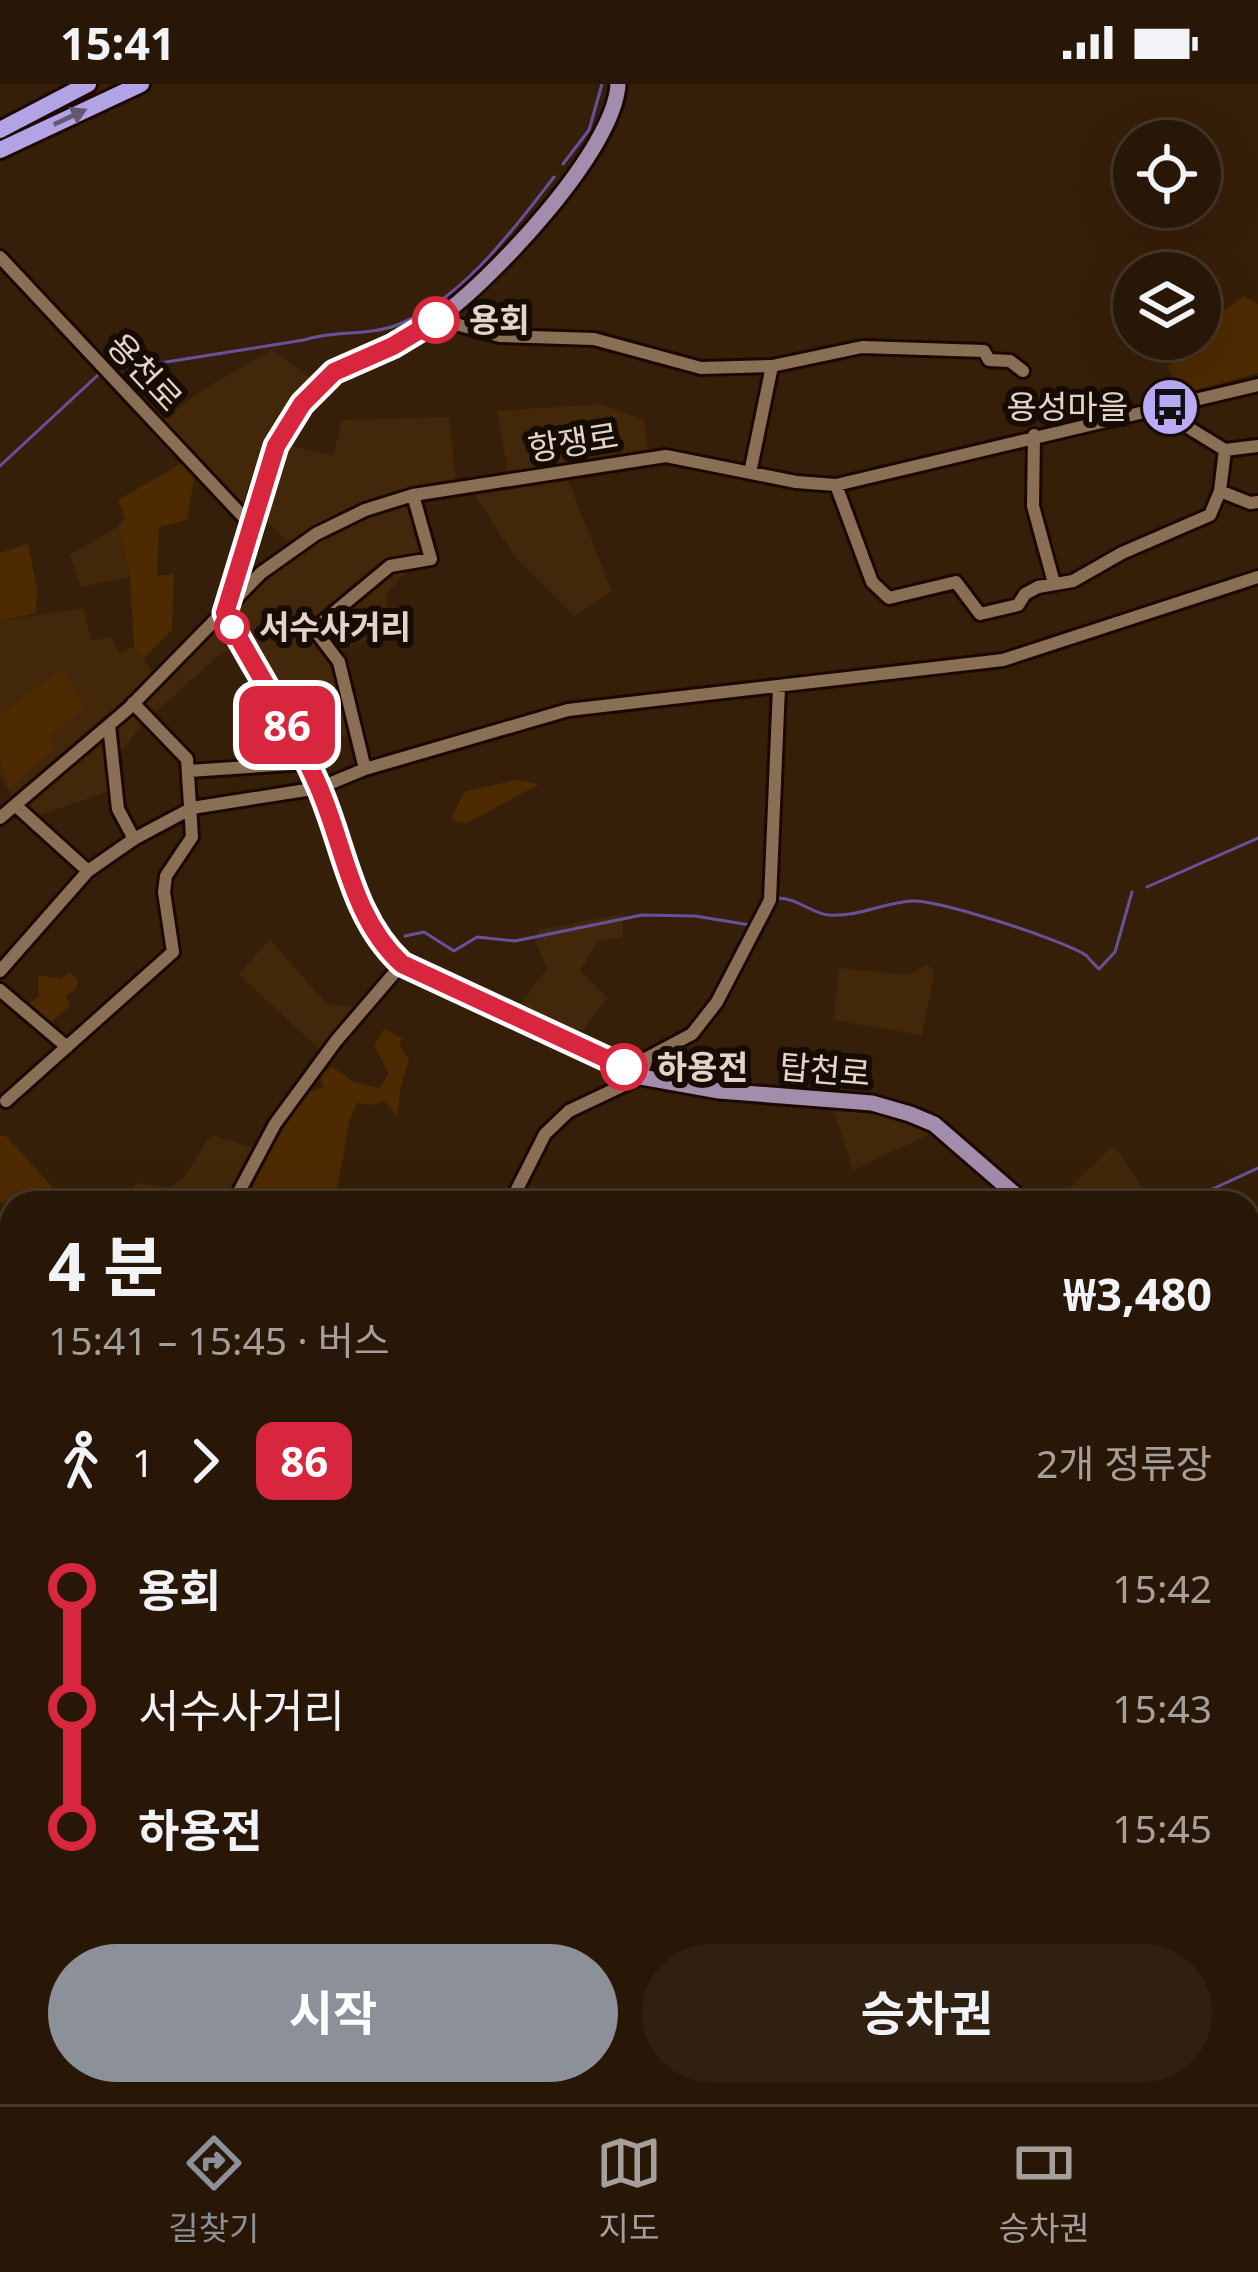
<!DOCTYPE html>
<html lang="ko">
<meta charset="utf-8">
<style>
:root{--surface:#281707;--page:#302011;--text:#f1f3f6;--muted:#a59f9b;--line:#443628;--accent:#8c9099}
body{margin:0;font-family:"Noto Sans","Noto Sans KR",sans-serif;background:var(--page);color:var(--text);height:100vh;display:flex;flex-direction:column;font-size:45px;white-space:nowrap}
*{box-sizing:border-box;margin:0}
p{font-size:39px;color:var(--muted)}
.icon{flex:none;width:66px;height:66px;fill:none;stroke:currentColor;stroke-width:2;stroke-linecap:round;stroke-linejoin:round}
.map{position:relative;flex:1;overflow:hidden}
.side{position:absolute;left:0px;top:1107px;width:1260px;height:915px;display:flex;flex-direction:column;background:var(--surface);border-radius:36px 36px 0 0;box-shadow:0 12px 48px #0002,0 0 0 3px var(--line)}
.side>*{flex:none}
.badge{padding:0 24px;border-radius:18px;font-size:42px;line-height:78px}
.controls{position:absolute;left:1113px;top:36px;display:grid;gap:24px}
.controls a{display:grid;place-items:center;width:108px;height:108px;border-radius:50%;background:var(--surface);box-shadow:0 12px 48px #0002,0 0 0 3px var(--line);font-size:60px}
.map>.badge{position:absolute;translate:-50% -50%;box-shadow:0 0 0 6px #fff}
.legs{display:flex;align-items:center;gap:18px;height:132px;padding:0 48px;font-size:39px}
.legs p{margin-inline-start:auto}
.headline{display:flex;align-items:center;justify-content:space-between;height:204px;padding:0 48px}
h1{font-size:66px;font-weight:700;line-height:90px}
.cta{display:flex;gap:24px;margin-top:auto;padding:24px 48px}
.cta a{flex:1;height:138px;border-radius:72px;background:var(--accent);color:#fff;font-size:48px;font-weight:700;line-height:138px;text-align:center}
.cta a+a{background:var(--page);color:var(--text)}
ul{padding:0 48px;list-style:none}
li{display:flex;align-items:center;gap:42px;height:120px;font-size:45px}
li i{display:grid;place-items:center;width:18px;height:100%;margin:0 15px;background:currentColor}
li i::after{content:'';width:30px;height:30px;margin:-15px;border:9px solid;border-radius:50%;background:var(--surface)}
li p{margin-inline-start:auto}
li:first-child i{background:linear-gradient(#0000 50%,currentColor 0)}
li:last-child i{background:linear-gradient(currentColor 50%,#0000 0)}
.status{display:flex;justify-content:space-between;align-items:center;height:84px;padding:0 60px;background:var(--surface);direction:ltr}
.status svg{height:33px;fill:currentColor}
.dock{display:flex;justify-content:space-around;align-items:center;height:168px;border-top:3px solid var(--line);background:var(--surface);font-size:33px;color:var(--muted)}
.dock a{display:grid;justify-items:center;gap:6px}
.dock .current{color:var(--accent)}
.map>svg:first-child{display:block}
.built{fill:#43270b}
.green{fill:#4e2a01}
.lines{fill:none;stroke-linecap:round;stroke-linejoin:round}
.stream{stroke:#66529b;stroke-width:3}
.minor-casing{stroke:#1c0800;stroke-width:18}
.major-casing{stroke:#1c0800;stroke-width:21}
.highway-casing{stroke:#1c0800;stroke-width:22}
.minor{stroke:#8a6f57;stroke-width:12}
.major{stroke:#a28eac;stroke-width:15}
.highway{stroke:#b2a3e5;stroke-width:16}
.oneway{fill:#645874}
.line-1-casing{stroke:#fff;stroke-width:27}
.line-1{stroke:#d7263d;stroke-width:18}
.stop-1-dot{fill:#fff;stroke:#d7263d;stroke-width:6}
.labels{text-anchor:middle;stroke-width:12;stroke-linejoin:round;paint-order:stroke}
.stop-label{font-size:33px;font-weight:bold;fill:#e4d4c8;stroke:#160c04;text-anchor:start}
.street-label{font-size:33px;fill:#e4d4c8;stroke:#160c04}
.poi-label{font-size:33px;fill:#e4d4c8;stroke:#160c04;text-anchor:end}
</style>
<div class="status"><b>15:41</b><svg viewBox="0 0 49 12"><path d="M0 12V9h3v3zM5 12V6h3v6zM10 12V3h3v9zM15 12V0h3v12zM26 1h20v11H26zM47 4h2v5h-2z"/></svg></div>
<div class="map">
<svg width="1258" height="2020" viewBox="0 0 1258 2020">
<rect width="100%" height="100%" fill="#361f09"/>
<path class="built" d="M272,266L313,296L267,364L246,424L162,337L205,304Z
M600,320L645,336L648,369L508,389L497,327Z
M449,333L456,399L372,415L288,457L261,433L290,362L333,371L342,336Z
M565,389L612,507L574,532L515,473L471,405Z
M408,418L421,471L387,509L386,549L342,565L352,650L303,661L230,530L256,500L307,461Z
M119,442L130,493L81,503L70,471Z
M83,524L91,557L112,553L119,569L134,563L154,590L12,711L0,692V537Z
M218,539L236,562L219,571L146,637L109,681L112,706L35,733L23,722Z
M623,830V853L597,858L580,887L608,914L577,952L516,925L547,885L535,856L540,846Z
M270,856L327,920L352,923L323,968L238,890Z
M925,881L935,885L922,951L833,936L839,884L909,891Z
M832,1021L863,1022L911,1036L932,1049L853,1086Z
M211,1051L254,1064L226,1119H121L137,1099L170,1104L185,1092Z
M1114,1061L1152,1119H1054Z"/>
<path class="green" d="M1243,212L1258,220V289L1186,309L1167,284L1189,255H1200V245Z
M184,378L195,388L187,436L159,443L157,492L174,490L172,546L143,575L134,563L130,493L119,442L125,434L118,416Z
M28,460L37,505L36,529L0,537V469Z
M62,586L85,623L49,653L56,663L10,703L0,675V630Z
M515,696L539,700L467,739L451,736L464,708Z
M70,888L78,896L76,905L66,912L70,922L47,942L25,922L39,912L38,891L61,895Z
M384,945L402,954L399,961L409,975L400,1005L398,1032L383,1016L374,1021L357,1019L349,1037L335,1119H268L251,1107L267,1064V1039L287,1015L324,1003L320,991L332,983L353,998L379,1004L389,990L374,961Z
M0,1052H6L54,1105L74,1119H47L42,1109L0,1119Z
M0,1526L12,1537V2010H257L252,2020H0V1920L4,1911L0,1875Z
M460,2010H728L726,2020H449Z
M915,2010H1053L1054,2020H914Z"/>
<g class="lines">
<path class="stream" d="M563,80L589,46L602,0
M111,279L122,285L304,256C334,246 369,252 397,241C463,215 512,147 554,93
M0,382L99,290
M1147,803L1258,754
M778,814C798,814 812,830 829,831C858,833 883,819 911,817C937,815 1064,856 1087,872C1087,873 1098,884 1099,885L1115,868L1132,808
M405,852L424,848L454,867L477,853L515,857L642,831L695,832L750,841
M1182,1119L1258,1084"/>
<defs>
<path id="minor" d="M0,173L250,440
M437,235L500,252L594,255L701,284L772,282L862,263L984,267L989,276L1010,277L1023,287
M1034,351L1033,422L1054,499
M1225,366L1258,362
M750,389L772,282
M836,401L872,498L889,514L956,498L980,530L1018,521L1025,510L1038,503L1073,497L1122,469L1210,431L1220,407L1225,366L1158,325
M1220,407L1250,419L1258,418
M109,641L118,725L134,755
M365,685L339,578L314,545L390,482L431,475L413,411
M189,687L307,679
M15,721L88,787L134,755L192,724L319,704L365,685L568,626L1003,576L1258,493
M0,734L129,624L261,489L316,450L365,426L413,411L666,372L796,398L836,401L1258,301
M0,887L88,787
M0,906L67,963
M6,1017L173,868L164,808L166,792L192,753L187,675L133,619
M233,1119L275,1040L336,957L402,880
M510,1119L545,1050L569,1027L641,993L647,974L692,950L717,918L770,816L779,603
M0,1346L12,1343
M1248,1376L1258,1368
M0,1416L12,1417
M0,1521L12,1532
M1255,1536L1258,1538
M1248,1922L1258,1930L1248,1941
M926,2020L927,2010
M1203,2020V2010"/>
<path id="major" d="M618,0C615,66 491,197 437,235C394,266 342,277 306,317C260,368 243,463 225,529C256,585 291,641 317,699C345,761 350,832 402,880L641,993L719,1007L872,1019L910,1030L934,1040L1025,1119
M1248,1344L1258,1360"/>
<path id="highway" d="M0,46L88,0
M0,66L141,0"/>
</defs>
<use href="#minor" class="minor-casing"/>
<use href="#major" class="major-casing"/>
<use href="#highway" class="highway-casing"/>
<use href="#minor" class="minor"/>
<use href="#major" class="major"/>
<use href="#highway" class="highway"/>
</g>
<defs><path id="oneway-solid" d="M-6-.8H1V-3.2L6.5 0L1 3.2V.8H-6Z" transform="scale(3)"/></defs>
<use class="oneway" href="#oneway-solid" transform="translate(70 33) rotate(-25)"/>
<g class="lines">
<defs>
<path id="line-1" d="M436,236L393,262L334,288L302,320L276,362L225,529C255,585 291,640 317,699C345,761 350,832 402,880L624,983"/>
</defs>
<use href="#line-1" class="line-1-casing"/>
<use href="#line-1" class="line-1"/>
</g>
<defs>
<symbol id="bus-disc" viewBox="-11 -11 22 22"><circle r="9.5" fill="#bbaaf6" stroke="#160c04"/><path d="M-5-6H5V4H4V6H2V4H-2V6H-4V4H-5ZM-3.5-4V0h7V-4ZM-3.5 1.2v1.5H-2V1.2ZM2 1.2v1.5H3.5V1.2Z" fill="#111"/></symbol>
</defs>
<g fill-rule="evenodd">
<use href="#bus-disc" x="1137" y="290" width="66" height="66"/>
</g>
<g class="stop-1-dot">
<circle cx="436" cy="236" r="21"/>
<circle cx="232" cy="543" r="15"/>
<circle cx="624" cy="983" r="21"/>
</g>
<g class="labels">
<g class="stop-label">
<text x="469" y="248">용회</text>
<text x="259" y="555">서수사거리</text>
<text x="657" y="995">하용전</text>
</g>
<g class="street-label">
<text transform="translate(145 288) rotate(47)" y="12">용천로</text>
<text transform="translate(573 358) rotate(-9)" y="12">항쟁로</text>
<text transform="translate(825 986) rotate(5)" y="12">탑천로</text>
</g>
<g class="poi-label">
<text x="1128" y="335">용성마을</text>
</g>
</g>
</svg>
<div class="controls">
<a><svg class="icon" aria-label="locate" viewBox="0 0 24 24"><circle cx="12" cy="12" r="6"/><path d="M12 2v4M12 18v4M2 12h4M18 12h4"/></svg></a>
<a><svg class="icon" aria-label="layers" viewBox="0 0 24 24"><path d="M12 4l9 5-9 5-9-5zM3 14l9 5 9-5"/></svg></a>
</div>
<b class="badge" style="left:287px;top:641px;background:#d7263d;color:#fff">86</b>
<section class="side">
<div class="headline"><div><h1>4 분</h1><p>15:41 – 15:45 · 버스</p></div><b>₩3,480</b></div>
<div class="legs"><svg class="icon" aria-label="walk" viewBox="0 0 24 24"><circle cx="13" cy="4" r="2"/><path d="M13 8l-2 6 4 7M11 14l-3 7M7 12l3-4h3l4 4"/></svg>1<svg class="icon" aria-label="forward" viewBox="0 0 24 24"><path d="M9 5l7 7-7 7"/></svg><b class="badge" style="background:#d7263d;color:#fff">86</b><p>2개 정류장</p></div>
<ul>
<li><i style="color:#d7263d"></i><b>용회</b><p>15:42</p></li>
<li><i style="color:#d7263d"></i><span>서수사거리</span><p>15:43</p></li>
<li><i style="color:#d7263d"></i><b>하용전</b><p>15:45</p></li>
</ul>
<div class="cta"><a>시작</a><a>승차권</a></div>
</section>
</div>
<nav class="dock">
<a class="current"><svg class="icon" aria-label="directions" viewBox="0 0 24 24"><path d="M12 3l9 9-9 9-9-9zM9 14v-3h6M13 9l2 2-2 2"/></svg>길찾기</a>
<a><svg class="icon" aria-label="map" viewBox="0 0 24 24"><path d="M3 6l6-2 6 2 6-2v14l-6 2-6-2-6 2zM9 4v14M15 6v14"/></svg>지도</a>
<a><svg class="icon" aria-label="tickets" viewBox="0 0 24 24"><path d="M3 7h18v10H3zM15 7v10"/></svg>승차권</a>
</nav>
